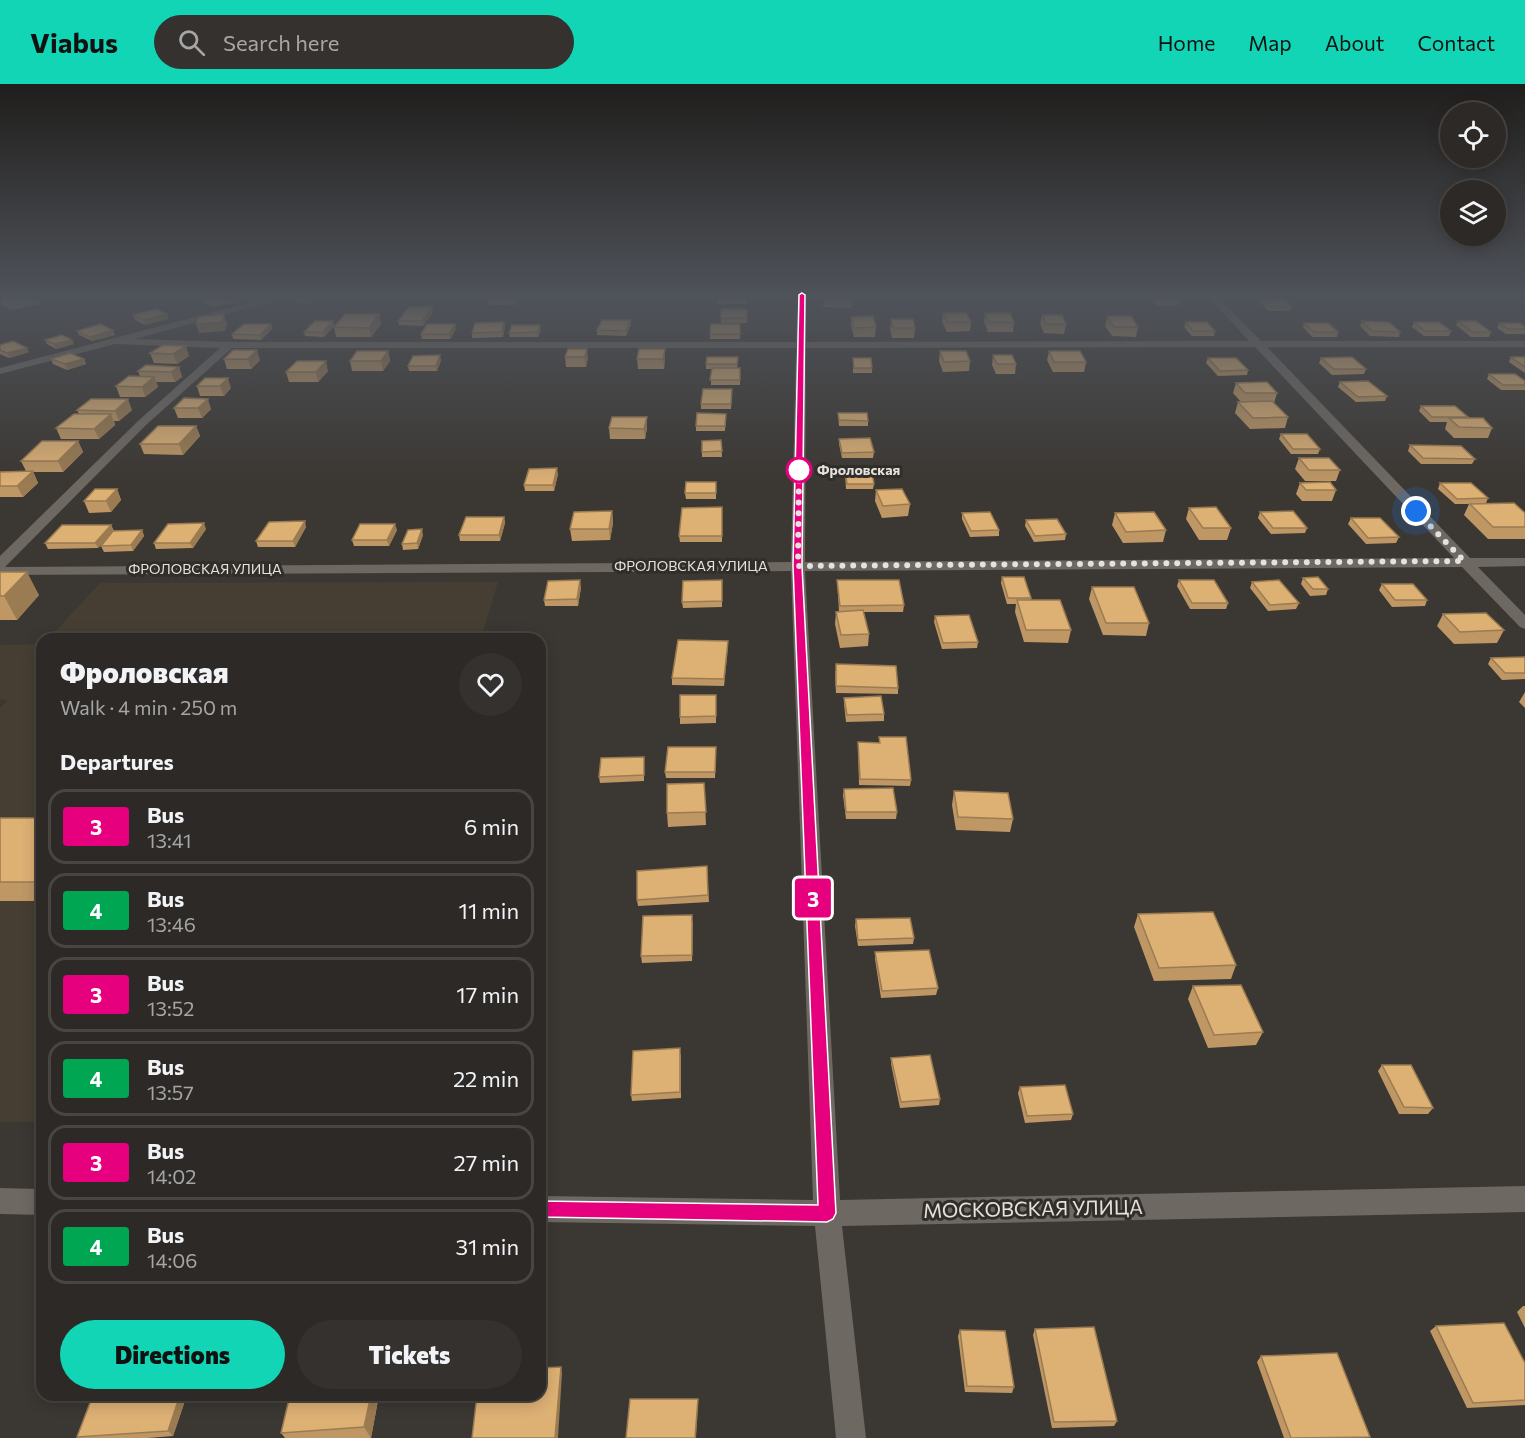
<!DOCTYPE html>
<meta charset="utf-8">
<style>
:root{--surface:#2c2926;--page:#34312e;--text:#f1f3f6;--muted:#a6a6a7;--line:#484543;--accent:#11d5b4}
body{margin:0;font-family:Commissioner,sans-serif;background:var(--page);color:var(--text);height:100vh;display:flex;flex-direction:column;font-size:22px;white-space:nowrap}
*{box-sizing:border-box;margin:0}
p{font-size:20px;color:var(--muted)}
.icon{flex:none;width:33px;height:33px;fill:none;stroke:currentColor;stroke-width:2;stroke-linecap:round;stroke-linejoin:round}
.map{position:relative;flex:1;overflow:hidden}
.drawer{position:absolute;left:36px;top:549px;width:510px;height:768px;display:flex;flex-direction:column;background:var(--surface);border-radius:18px;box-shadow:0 3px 15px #0003,0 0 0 2px var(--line)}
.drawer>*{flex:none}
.badge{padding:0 12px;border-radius:4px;font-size:21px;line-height:39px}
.tools{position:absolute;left:1440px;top:18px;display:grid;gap:12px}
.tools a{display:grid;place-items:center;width:66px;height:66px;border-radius:50%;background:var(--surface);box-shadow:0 3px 15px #0003,0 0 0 2px var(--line);font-size:30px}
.you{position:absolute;width:30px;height:30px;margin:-15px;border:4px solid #fff;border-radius:50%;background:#1a73e8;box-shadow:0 0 0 9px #1a73e833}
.map>.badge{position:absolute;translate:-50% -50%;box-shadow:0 0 0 3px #fff}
h2{padding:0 24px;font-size:22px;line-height:54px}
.round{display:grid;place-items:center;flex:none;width:63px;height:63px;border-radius:32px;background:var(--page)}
.overview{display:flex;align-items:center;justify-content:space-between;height:102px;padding:0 24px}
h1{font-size:28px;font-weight:800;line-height:45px}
.cta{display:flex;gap:12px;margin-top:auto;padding:12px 24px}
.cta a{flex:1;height:69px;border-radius:36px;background:var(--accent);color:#111;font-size:24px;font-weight:800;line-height:69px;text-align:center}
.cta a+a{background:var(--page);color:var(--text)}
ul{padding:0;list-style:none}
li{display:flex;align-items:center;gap:18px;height:75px;margin:0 12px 9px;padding:0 12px;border:3px solid var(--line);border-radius:18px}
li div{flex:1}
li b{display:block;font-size:22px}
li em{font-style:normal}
li .badge{min-width:66px;font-weight:700;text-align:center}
header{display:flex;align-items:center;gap:36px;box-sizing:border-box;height:84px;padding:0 30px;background:var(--accent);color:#111}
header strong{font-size:28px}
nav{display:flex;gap:33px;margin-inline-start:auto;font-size:21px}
.search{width:420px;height:54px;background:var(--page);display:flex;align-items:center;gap:15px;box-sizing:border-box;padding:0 21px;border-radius:33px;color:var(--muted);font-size:22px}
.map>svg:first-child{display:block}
.built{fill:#463e33}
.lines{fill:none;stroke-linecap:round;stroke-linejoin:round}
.minor{fill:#6d6862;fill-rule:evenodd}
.wall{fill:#be9764}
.shaded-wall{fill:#9b7b51}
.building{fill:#ddb074;stroke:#9b7b51;stroke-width:1.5}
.line{fill:#e6007e;stroke:#fff;stroke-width:1.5}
.walk{stroke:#e4e1de;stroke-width:6;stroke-dasharray:0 10.8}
.stop-dot{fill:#fff;stroke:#e6007e;stroke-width:3}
.labels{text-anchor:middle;stroke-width:6;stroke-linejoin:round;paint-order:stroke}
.far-stop-label{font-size:14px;font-weight:bold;fill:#e4e1de;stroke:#312d28;text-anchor:start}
.far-street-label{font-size:14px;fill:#e4e1de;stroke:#312d28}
.near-street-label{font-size:20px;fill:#e4e1de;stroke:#312d28}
</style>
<header>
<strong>Viabus</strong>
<div class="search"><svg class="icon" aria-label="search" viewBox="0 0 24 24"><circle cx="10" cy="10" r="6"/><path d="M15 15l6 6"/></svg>Search here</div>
<nav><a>Home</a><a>Map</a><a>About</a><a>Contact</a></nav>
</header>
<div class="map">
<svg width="1525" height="1354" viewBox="0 0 1525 1354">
<rect width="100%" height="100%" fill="#3b3732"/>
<path class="built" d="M498,498L481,555H48L100,499Z
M42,560V1038H0V624L8,616L0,615V561Z"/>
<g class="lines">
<path class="minor" d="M279,211H295L135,255L229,258H796L797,211H807L806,258L1249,257L1207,211H1216L1261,257H1525V263H1267L1470,474H1525V482L1478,483L1525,531V545L1520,543L1462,483L805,487L840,1116L1525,1102V1128L842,1142L866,1354H836L815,1142L540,1138V1112L813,1116L791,487L0,491V472L138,337L220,264L115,260L0,290V284ZM1255,263L1454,474L805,478L806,264ZM232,264H796L791,478L5,483L146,341Z
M0,1104L42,1105V1131L0,1130Z"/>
</g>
<path class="wall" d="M0,211L40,220L11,226L1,219Z
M290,211H326V212L303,219L291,214Z
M747,211L746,220H717V215Z
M824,211H853L852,224L823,223Z
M1152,211H1173L1178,217L1177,222H1157L1152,215Z
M237,212L239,217L214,223L202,218L200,213Z
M521,212L515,221H489L488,216Z
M1261,214L1292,223L1290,227H1268L1260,218Z
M747,225V239H721V234Z
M433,228L423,242L399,241L398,237Z
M943,229L971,238L970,247L947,248L942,238Z
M985,229L1014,238L1013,248H988L984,238Z
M167,230L168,235L145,241L135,236L133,231Z
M379,230L381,240L371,253H336L334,243Z
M1042,231L1066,240L1064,250L1044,249L1040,240Z
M1107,232L1138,243L1136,253L1112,252L1105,242Z
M851,233L876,243L875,253H854L851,242Z
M891,235L915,244L914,254H892L890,245Z
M1362,237L1400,248L1399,253L1370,252L1360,242Z
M1458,237L1491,248L1489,253H1471L1456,241Z
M504,238L505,243L503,253L472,254V249Z
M1186,238L1215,247L1214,252H1192L1184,243Z
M1414,238L1451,247L1449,252H1424L1412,243Z
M1304,239L1338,248L1337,253H1312L1303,243Z
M1499,239L1525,243V250H1506L1497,244Z
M271,240L272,245L261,256L233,255L232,250Z
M455,240L456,245L450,255H422L421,250Z
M740,240V255H710V250Z
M540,241L541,246L538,253H510L509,249Z
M631,241L626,252L597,251V246Z
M334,242L324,253L305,252L304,248Z
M77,247L115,251L92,257L79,251Z
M45,256L74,260L56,265L47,260Z
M0,261L29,268L9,274L0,270Z
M163,261L189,272L177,280L154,279L150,269Z
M568,265L588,274L586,283H566L565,273Z
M388,267L390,277L383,287H352L350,277Z
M940,267L970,277L969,287L943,288L939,277Z
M1049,267L1086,278L1084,288H1053L1047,276Z
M993,271L1016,280L1015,290H996L992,281Z
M1511,273H1525V289L1509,278Z
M853,274L872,284V289H853Z
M1208,274L1248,286L1247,291L1218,292L1206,279Z
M1321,274L1366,285L1364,290L1332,291L1319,279Z
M51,275H84L86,280L67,286L53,280Z
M224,275L260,276L251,285H227Z
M637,275H665L664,285H638Z
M441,276L437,287H409L408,282Z
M738,278L737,284H740V301H711V285H706V280Z
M179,283L182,293L175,298H156L158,303L145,313H120L116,302L140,292L138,287Z
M328,287L318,298H289L286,288Z
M1489,290L1525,297V306H1501L1487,295Z
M205,294L231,304L224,312H200L197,302Z
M1340,298L1387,312L1385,317L1356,318L1338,303Z
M1236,299L1277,309L1274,319L1288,333L1285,344L1250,345L1235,329L1238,318H1241L1233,309Z
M732,310L731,325H701V320Z
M184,314L211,325L202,334H178L174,324Z
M1421,322L1468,333L1467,334L1492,344L1488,354H1454L1445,345L1447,338H1430L1419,327Z
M77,326H132L119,337H114L115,341L99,355H61L56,344L79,330Z
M838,329L868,337V342H839Z
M726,330L725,347H696V342Z
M647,333V344L645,355H610L609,344Z
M196,342L200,352L183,371L144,370L140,360Z
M1281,350L1320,365L1318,370H1291L1279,355Z
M839,355L874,368L873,374H842L839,360Z
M721,356L722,373H702V357Z
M78,357L83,368L63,388H33L38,399L23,413H0V388L26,387L21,377Z
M1410,361L1475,375L1472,380H1421L1408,367Z
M1299,374L1340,386L1336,397H1305L1295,385Z
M845,389L874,400L873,405H846Z
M558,390L554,407H525L524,401Z
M716,398V415H686L685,409Z
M1300,399L1336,406L1332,417H1302L1296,410Z
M1440,399L1488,414L1486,419L1525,429V455H1488L1464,431L1469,420H1455L1438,405Z
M117,405L121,416L111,428L89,429L84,417Z
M876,406L910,420L908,432L882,434L875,417Z
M722,423V458H680L679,452Z
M1189,424L1231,444L1227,456H1199L1186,435Z
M612,427L613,439L610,456L572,457L570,445Z
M1260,428L1307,444L1305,449L1271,450L1258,434Z
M962,429L999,446V452L970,453L962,435Z
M1115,429L1166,446L1163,458L1123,459L1112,441Z
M504,433L505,439L500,457H460L459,451Z
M1351,434L1399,453L1396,459L1366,460L1348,440Z
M1026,436L1066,450L1065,456L1034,458L1025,442Z
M111,441L114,447L142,446L144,452L133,467L104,468L101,462L107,454L98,464L48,465L45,459Z
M306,443L295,463H258L256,457Z
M206,445L193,464L156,465L154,459Z
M397,446L389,462H354L352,456Z
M423,451L418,465L403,466L402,460Z
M0,488L39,511L17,536H0Z
M1002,493L1031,514V516L1071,546L1068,559L1024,558L1015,528L1016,520H1007L1001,499Z
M1303,494L1328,505L1326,511L1310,512L1301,500Z
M722,496V523L683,524L682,518Z
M837,496L904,521L903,528H863L869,550L868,562L840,564L835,540L836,528L839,527Z
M1179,496L1228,519L1226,525H1190L1177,502Z
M1252,498L1299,519L1296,525L1268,527L1250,504Z
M1382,500L1427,516L1425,522L1392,523L1379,506Z
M581,503L578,522H545L544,516Z
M1092,503L1149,539L1146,552L1103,551L1089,515Z
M1443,530L1504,546L1497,559L1454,560L1437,542Z
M935,532L978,558L977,564L942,565L934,538Z
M728,557L724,602L672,601V594Z
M1525,573V595L1502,596L1488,580L1491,574Z
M835,587L898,604V610L836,609Z
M1525,608V624L1519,618Z
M716,611V639L680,640V633Z
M844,614L884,630V637L846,638L844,620Z
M879,653L911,696L910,702L859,701L858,658L879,659Z
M716,663L715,694H666L665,688Z
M644,673V697L600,699L599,693Z
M704,699L706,741L668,743L667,729Z
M844,705L897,728L896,735H846L843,711Z
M954,707L1013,735L1010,748L956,746L952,721Z
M0,734H42V817H0Z
M707,782L709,818L638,822L637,816Z
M1138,830L1236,881L1231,895L1154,897L1134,843Z
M856,835L914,854L913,860L858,862L855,842Z
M693,837L692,877L642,879L641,872Z
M875,868L938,904L936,911L881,914L875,875Z
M1193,902L1263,948L1256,961L1208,964L1188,915Z
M681,970V1014L632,1017L631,1011Z
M891,974L940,1015L939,1021L900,1024L891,980Z
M1382,981L1433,1024L1428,1030H1399L1378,987Z
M1020,1003L1073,1030L1071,1036L1025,1039L1018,1009Z
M1523,1222H1525V1244L1517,1228Z
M1436,1242L1525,1279V1321L1467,1324L1430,1247Z
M1035,1245L1117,1337L1114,1342L1052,1344L1033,1251Z
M960,1246L1014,1303L1012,1309L965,1308L958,1252Z
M1261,1272L1370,1353L1284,1354L1257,1278Z
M93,1311H187L173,1352L148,1354H79L77,1353Z
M379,1311L371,1354H285L281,1349Z"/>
<path class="shaded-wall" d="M33,211H36L40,220L11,226L7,217Z
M313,211H326V212L303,219L302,214Z
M518,211L521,212L515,221V216Z
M237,212L239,217L214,223L213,219Z
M432,223L433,228L423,242L422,237Z
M167,230L168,235L145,241L144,236Z
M224,230L227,240L225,247L199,249L196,240Z
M379,230L381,240L371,253L369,244Z
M631,236V241L626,252V247Z
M333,237L334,242L324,253L323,248Z
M504,238L505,243L503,253L502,248Z
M271,240L272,245L261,256L260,251Z
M455,240L456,245L450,255L449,250Z
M540,241L541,246L538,253V248Z
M113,246L115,251L92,257L90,253Z
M72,256L74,260L56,265L54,260Z
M186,262L189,272L177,280L173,270Z
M27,264L29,268L9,274L7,269Z
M587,265L588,274L586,283L585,273Z
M665,265V275L664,285L663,275Z
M257,266L260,276L251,285L248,275Z
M388,267L390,277L383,287L381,277Z
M440,271L441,276L437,287L436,282Z
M84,275L86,280L67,286L65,280Z
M326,277L328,287L318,298L316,288Z
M179,283L182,293L175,298L171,288Z
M154,293L158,303L145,313L142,303Z
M228,294L231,304L224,312L220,302Z
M128,315L132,326L119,337L115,327Z
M208,315L211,325L202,334L198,324Z
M111,330L115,341L99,355L94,345Z
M647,333V344L645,355L644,345Z
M196,342L200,352L183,371L179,360Z
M78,357L83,368L63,388L58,377Z
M557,384L558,390L554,407L553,401Z
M33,387L38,399L23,413L17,402Z
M117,405L121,416L111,428L106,417Z
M612,427L613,439L610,456L609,445Z
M504,433L505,439L500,457L499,451Z
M305,437L306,443L295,463L293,457Z
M204,439L206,445L193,464L190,459Z
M395,440L397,446L389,462L387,456Z
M111,441L114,447L98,464L95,459Z
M422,445L423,451L418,465L417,459Z
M142,446L144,452L133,467L131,461Z
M27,488L39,511L17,536L4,512Z
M580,496L581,503L578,522L577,515Z
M728,557V563L724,602V595Z
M561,1283L562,1289L558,1354H555Z
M180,1311H187L173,1352L168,1347Z
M371,1311H379L371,1354L364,1343Z
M698,1315V1321L696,1354H695Z"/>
<path class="building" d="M0,211H33L7,217Z
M208,211H236L237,212L213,219L200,213Z
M294,211H313L302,214Z
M491,211H518L515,216H488Z
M717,211H747L746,216L717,215Z
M824,211H853V215L823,214Z
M1154,211H1173L1178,217H1158Z
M1261,214H1284L1292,223L1269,222Z
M409,223H432L422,237H398Z
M156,225L167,230L144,236L133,231Z
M721,225H747V234H721Z
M943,229H966L971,238H948Z
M985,229H1010L1014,238H989Z
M224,230L222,238L196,240L199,233Z
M345,230H379L369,244L334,243Z
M1042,231H1062L1066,240H1046Z
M873,232L876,243L854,244L851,233Z
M1107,232H1131L1138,243H1114Z
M891,235H913L915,244H893Z
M602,236H631L626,247L597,246Z
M315,237H333L323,248H304Z
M1362,237L1389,238L1400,248L1372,247Z
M1458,237H1476L1491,248H1473Z
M504,238L502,248L472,249L475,239Z
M1186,238H1207L1215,247H1193Z
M1414,238H1439L1451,247H1425Z
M1304,239H1328L1338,248H1314Z
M1499,239H1520L1525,243V245H1508Z
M100,240L113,246L90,253L77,247Z
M244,240H271L260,251L232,250Z
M427,240H455L449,250H421Z
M711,240H740V250H710Z
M512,241H540L538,248L509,249Z
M62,251L72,256L54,260L45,256Z
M13,257L27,264L7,269L0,266V261Z
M163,261L186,262L173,270L150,269Z
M568,265H587L585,273H565Z
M639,265H665L663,275H637Z
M233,266H257L248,275H224Z
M357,267H388L381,277H350Z
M940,267H966L970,277L944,278Z
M1049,267H1080L1086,278H1054Z
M70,269L84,275L65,280L51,275Z
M440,271L436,282H408L413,272Z
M993,271H1012L1016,280H997Z
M707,273H738L737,280H706Z
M1352,273L1366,285H1334L1321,274Z
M1511,273H1525V283Z
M853,274H871L872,284H854Z
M1208,274H1236L1248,286L1220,287Z
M297,277H326L316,288H286Z
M146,281L179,283L171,288L138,287Z
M712,284H740V296H710Z
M1489,290H1515L1525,297V301H1503Z
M129,292L154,293L142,303L116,302Z
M205,294H228L220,302H197Z
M1368,297L1387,312L1358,313L1340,298Z
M1267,298L1277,309H1245L1236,299Z
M703,305H732L731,320H701Z
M184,314L208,315L198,324H174Z
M91,315H128L115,327L77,326Z
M1272,317L1288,333L1253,334L1238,318Z
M1421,322H1455L1468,333H1432Z
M697,329L726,330L725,342H696Z
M838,329H867L868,337L839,336Z
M74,330H111L94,345L56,344Z
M612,333H647L644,345L609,344Z
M1449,334H1483L1492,344L1459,343Z
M158,342H196L179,360H140Z
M1281,350H1307L1320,365H1293Z
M870,354L874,368L842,369L839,355Z
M721,356L722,367L702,368V357Z
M42,357H78L58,377H21Z
M1410,361L1461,362L1475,375L1423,374Z
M1299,374H1329L1340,386H1309Z
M557,384L553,401H524L529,385Z
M33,387L17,402H0V388Z
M872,388L874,400H847L845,389Z
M686,398H716V409H685Z
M1330,398L1336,406H1306L1300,399Z
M1440,399H1471L1488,414L1457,415Z
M95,405H117L106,417H84Z
M902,405L910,420L883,422L876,406Z
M1514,419L1525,429V443H1493L1470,420Z
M722,423V452H679L682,424Z
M1216,423L1231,444H1203L1189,424Z
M612,427L609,445H570L574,428Z
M1293,427L1307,444H1273L1260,428Z
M990,428L999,446L971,447L962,429Z
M1154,428L1166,446L1126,448L1115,429Z
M466,433H504L499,451H459Z
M1351,434H1380L1399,453L1368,454Z
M1057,435L1066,450L1035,452L1026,436Z
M305,437L293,457H256L269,438Z
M204,439L190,459H154L168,440Z
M360,440H395L387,456H352Z
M62,441H111L95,459H45Z
M422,445L417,459L402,460L408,446Z
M142,446L131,461L101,462L113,447Z
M0,488H27L4,512H0Z
M1002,493H1024L1031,514H1008Z
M1318,493L1328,505H1313L1303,494Z
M580,496L577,515L544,516L548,497Z
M722,496V517L682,518L683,497Z
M837,496H899L904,521L840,522Z
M1179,496H1214L1228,519H1192Z
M1279,496L1299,519L1270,521L1252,498Z
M1382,500H1413L1427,516H1395Z
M1092,503H1134L1149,539H1106Z
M1017,516H1060L1071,546H1026Z
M863,526L869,550L841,551L836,528Z
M1486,529L1504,546L1460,548L1443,530Z
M969,531L978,558L943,559L935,532Z
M678,556L728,557L724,595L672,594Z
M1525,573V589H1505L1491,574Z
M836,580L896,582L898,604L836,602Z
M680,611H716V632L680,633Z
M881,612L884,630L847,631L844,614Z
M879,653H906L911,696L860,695L858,658L880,659Z
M668,663H716L715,688H665Z
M644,673V691L599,693L601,674Z
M704,699L706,728L667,729V700Z
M893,704L897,728H846L844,705Z
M954,707L1008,709L1013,735L958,733Z
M0,734H42V798H0Z
M707,782L708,811L637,816V787Z
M1213,828L1236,881L1159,884L1138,830Z
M692,831V871L641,872L643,832Z
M910,834L914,854L858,856L856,835Z
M929,866L938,904L882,907L875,868Z
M1241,901L1263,948L1214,951L1193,902Z
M680,964V1008L631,1011L633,967Z
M930,971L940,1015L901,1018L891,974Z
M1382,981H1411L1433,1024L1404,1023Z
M1065,1001L1073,1030L1027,1032L1020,1003Z
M1504,1239L1525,1279V1316L1473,1319L1436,1242Z
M1094,1243L1117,1337L1054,1338L1035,1245Z
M960,1246L1005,1247L1014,1303L967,1302Z
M1337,1269L1370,1353L1291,1354L1261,1272Z
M561,1283L555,1354H472L477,1311H540V1284Z
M93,1311H180L168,1347L77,1353Z
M290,1311H371L364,1343L281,1349Z
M630,1315H698L695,1354H626Z"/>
<linearGradient id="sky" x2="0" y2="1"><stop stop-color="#201e1c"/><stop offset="0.53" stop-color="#4f535a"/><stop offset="1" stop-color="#4f535a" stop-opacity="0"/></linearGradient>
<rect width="1525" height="401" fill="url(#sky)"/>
<path class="line" d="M802,209L805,211L802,482L836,1129L833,1135L827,1138L540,1133L534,1131L531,1125L534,1119L540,1117L818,1121L793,482L799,211Z"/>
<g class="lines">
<path class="walk" d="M799,386L798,482L1464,477L1416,427"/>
</g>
<circle class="stop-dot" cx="799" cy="386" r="12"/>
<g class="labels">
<g class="far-stop-label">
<text x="817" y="391">Фроловская</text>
</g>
<g class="far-street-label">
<text x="691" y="487">ФРОЛОВСКАЯ УЛИЦА</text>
<text x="205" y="490">ФРОЛОВСКАЯ УЛИЦА</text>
</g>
<g class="near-street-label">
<text transform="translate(1033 1125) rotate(-1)" y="7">МОСКОВСКАЯ УЛИЦА</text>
</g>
</g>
</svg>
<div class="tools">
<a><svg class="icon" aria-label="locate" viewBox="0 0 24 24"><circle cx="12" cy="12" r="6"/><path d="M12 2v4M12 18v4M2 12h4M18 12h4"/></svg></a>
<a><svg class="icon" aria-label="layers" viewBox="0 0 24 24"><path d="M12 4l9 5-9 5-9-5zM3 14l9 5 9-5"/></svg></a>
</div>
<div class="you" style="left:1416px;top:427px"></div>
<b class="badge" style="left:813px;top:814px;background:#e6007e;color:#fff">3</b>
<section class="drawer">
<div class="overview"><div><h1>Фроловская</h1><p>Walk · 4 min · 250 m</p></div><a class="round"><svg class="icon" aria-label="heart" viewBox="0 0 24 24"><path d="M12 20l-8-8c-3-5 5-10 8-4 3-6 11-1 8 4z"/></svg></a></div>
<h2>Departures</h2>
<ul>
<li><span class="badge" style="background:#e6007e;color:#fff">3</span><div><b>Bus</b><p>13:41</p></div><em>6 min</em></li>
<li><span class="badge" style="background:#00a651;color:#fff">4</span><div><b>Bus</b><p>13:46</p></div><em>11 min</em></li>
<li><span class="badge" style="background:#e6007e;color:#fff">3</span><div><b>Bus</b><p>13:52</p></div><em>17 min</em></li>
<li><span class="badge" style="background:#00a651;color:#fff">4</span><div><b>Bus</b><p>13:57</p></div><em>22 min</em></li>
<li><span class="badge" style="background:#e6007e;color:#fff">3</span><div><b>Bus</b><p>14:02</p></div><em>27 min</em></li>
<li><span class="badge" style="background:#00a651;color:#fff">4</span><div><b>Bus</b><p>14:06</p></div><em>31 min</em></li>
</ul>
<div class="cta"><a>Directions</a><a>Tickets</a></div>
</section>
</div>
